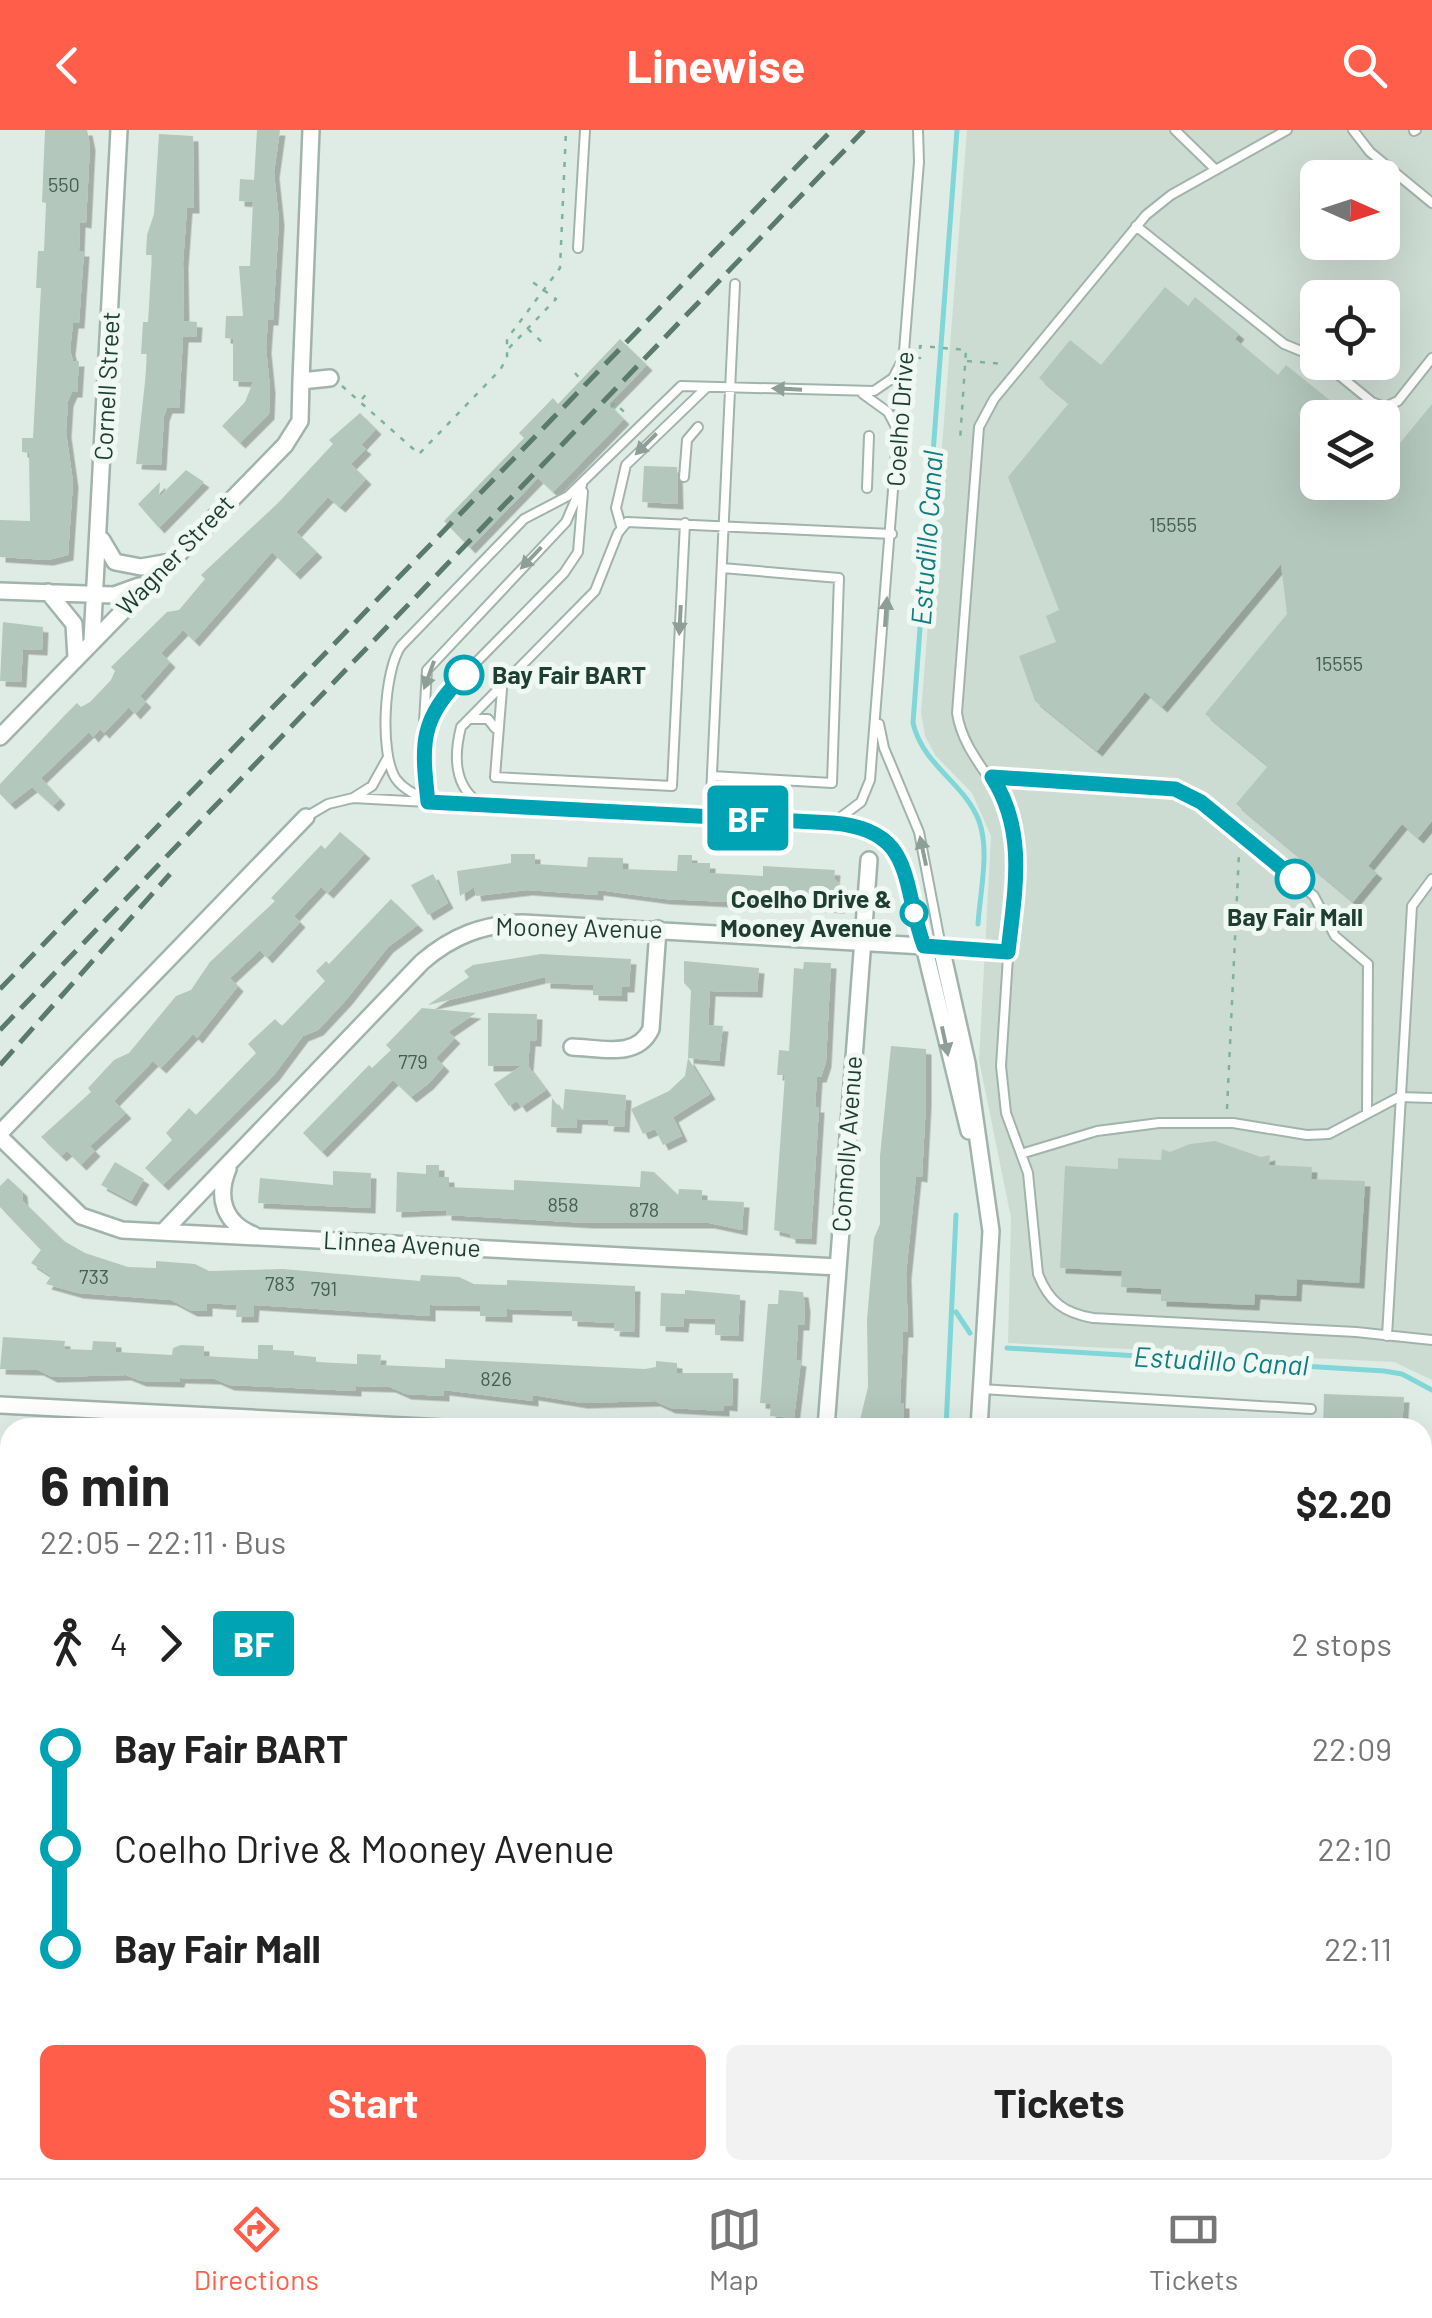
<!DOCTYPE html>
<meta charset="utf-8">
<style>
:root{--surface:#fff;--page:#f2f2f2;--text:#222;--muted:#767676;--line:#e0e0e0;--accent:#ff5e4b}
body{margin:0;font-family:Barlow,sans-serif;background:var(--page);color:var(--text);height:100vh;display:flex;flex-direction:column;font-size:38px;white-space:nowrap}
*{box-sizing:border-box;margin:0}
p{font-size:32px;color:var(--muted)}
.icon{flex:none;width:55px;height:55px;fill:none;stroke:currentColor;stroke-width:2;stroke-linecap:round;stroke-linejoin:round}
.map{position:relative;flex:1;overflow:hidden}
.panel{position:absolute;left:0px;top:1288px;width:1432px;height:762px;display:flex;flex-direction:column;background:var(--surface);border-radius:30px 30px 0 0;box-shadow:0 10px 40px #0002}
.panel>*{flex:none}
.badge{padding:0 20px;border-radius:8px;font-size:35px;line-height:65px}
.needle{width:65px;rotate:93deg}
.tools{position:absolute;left:1300px;top:30px;display:grid;gap:20px}
.tools a{display:grid;place-items:center;width:100px;height:100px;border-radius:15px;background:var(--surface);box-shadow:0 10px 40px #0002;font-size:50px}
.map>.badge{position:absolute;translate:-50% -50%;box-shadow:0 0 0 5px #fff}
.legs{display:flex;align-items:center;gap:15px;height:110px;padding:0 40px;font-size:32px}
.legs p{margin-inline-start:auto}
.summary{display:flex;align-items:center;justify-content:space-between;height:170px;padding:0 40px}
h1{font-size:55px;font-weight:700;line-height:75px}
.primary-button{display:flex;gap:20px;margin-top:auto;padding:20px 40px}
.primary-button a{flex:1;height:115px;border-radius:15px;background:var(--accent);color:#fff;font-size:40px;font-weight:700;line-height:115px;text-align:center}
.primary-button a+a{background:var(--page);color:var(--text)}
ul{padding:0 40px;list-style:none}
li{display:flex;align-items:center;gap:35px;height:100px;font-size:38px}
li i{display:grid;place-items:center;width:15px;height:100%;margin:0 12px;background:currentColor}
li i::after{content:'';width:25px;height:25px;margin:-12px;border:8px solid;border-radius:50%;background:var(--surface)}
li p{margin-inline-start:auto}
li:first-child i{background:linear-gradient(#0000 50%,currentColor 0)}
li:last-child i{background:linear-gradient(currentColor 50%,#0000 0)}
header{display:flex;justify-content:space-between;align-items:center;height:130px;padding:0 40px;background:var(--accent);color:#fff;font-size:45px;font-weight:700}
.menu{display:flex;justify-content:space-around;align-items:center;height:140px;border-top:2px solid var(--line);background:var(--surface);font-size:28px;color:var(--muted)}
.menu a{display:grid;justify-items:center;gap:5px}
.menu .current{color:var(--accent)}
.map>svg:first-child{display:block}
.built{fill:#cddcd3;fill-rule:evenodd}
.lines{fill:none;stroke-linecap:round;stroke-linejoin:round}
.stream{stroke:#81d6d8;stroke-width:5}
.building{fill:#b4c7bd;filter:url(#shadow)}
.service-casing{stroke:#a1b4ab;stroke-width:12}
.minor-casing{stroke:#a1b4ab;stroke-width:20}
.tertiary-casing{stroke:#a1b4ab;stroke-width:25}
.primary-casing{stroke:#c0c9c5;stroke-width:30}
.path{stroke:#7cb39a;stroke-width:2.5;stroke-dasharray:5 8;stroke-linecap:butt}
.service{stroke:#fff;stroke-width:8}
.minor{stroke:#fff;stroke-width:15}
.tertiary{stroke:#fff;stroke-width:20}
.primary{stroke:#5fa78a;stroke-width:25}
.rail{stroke:#597a6c;stroke-width:5;stroke-dasharray:20 10;stroke-linecap:butt}
.oneway{fill:#8e9e98}
.line-1-casing{stroke:#fff;stroke-width:22}
.line-1{stroke:#00a3b4;stroke-width:15}
.stop-1-dot{fill:#fff;stroke:#00a3b4;stroke-width:5}
.labels{text-anchor:middle;stroke-width:10;stroke-linejoin:round;paint-order:stroke}
.number-label{font-size:20px;fill:#446054}
.street-label{font-size:25px;fill:#1e3e31;stroke:#f0f8f3}
.stop-label{font-size:25px;font-weight:bold;fill:#1e3e31;stroke:#f0f8f3;text-anchor:start}
.water-label{font-size:28px;font-style:italic;fill:#127d80;stroke:#f0f8f3}
</style>
<header><svg class="icon" aria-label="back" viewBox="0 0 24 24"><path d="M15 5l-7 7 7 7"/></svg>Linewise<svg class="icon" aria-label="search" viewBox="0 0 24 24"><circle cx="10" cy="10" r="6"/><path d="M15 15l6 6"/></svg></header>
<div class="map">
<svg width="1432" height="2048" viewBox="0 0 1432 2048">
<defs>
<filter id="shadow"><feDropShadow dx="5.5" dy="5.5" stdDeviation="0" flood-color="#0004"/></filter>
</defs>
<rect width="100%" height="100%" fill="#dfece5"/>
<path class="built" d="M967,0H1432V1250L1394,1232L1008,1213L1011,1088L979,930L991,706L972,663L935,625L925,606L921,582ZM1318,48H1382V112H1318ZM1318,168H1382V232H1318ZM1318,288H1382V352H1318Z
M0,2037L10,2040L189,2048H0Z"/>
<g class="lines">
<path class="stream" d="M957,0L913,593C923,636 964,652 979,691C990,721 980,762 978,794
M956,1182L970,1203
M1007,1218L1384,1241L1402,1244L1432,1260
M946,1298L956,1085"/>
</g>
<path class="building" d="M45,0H87L90,15L86,93L80,92L79,121H84L79,193H73L70,220L73,231H79L77,262H72L68,271L66,302L73,352L68,425L48,430L0,427V390L30,391L29,323L22,322V308H33L41,158H36L38,121H44L46,73L42,72Z
M257,0H280L274,43L279,90L273,190H268L266,218L270,258L269,284L240,313L222,296L245,272L253,252L233,251V209L225,208L226,186H243L239,136H250L253,72L239,71L240,49L254,50Z
M159,4L193,6L194,78H187L183,133L184,191L197,192L196,207H183L179,278H167L164,286L161,335L136,334L145,252L147,224H141L143,192H148L152,125H146L147,105L154,84Z
M1165,157L1188,176L1195,167L1239,204L1235,209L1278,245L1286,235L1352,288H1318V352H1382V335L1432,274V691L1418,708L1402,694L1368,736L1377,743L1353,772L1236,674L1268,636L1205,584L1287,484L1281,434L1162,577L1145,562L1097,621L1035,571L1019,526L1056,512L1046,486L1059,480L1008,347L1069,273L1039,248L1070,210L1101,235Z
M620,209L647,235L609,274L624,289L553,362L538,348L470,418L444,391L524,308L519,303L553,268L558,274Z
M360,283L376,299L361,315L366,319L351,334L366,349L340,377L328,367L296,402L317,422L295,444L272,422L194,511L183,500L161,523L170,532L140,566L146,572L135,584L129,577L104,603L100,599L93,607L89,602L41,648L60,669L53,676L32,657L10,674L0,664V654L64,586L77,573L81,577L90,572L111,550L115,541L111,537L167,482L179,480L205,449L201,445L278,373L333,314L329,310Z
M644,336L677,337L678,374L642,372Z
M186,340L204,352L159,398L138,374L160,352L159,367Z
M3,492L43,497L42,520L23,519L21,552L0,551Z
M340,702L365,723L328,763L321,757L294,786L300,792L267,828L260,820L230,848L238,856L197,908L193,904L161,938L153,931L114,971L126,983L90,1016L95,1021L81,1035L67,1021L61,1026L41,1007L91,962L88,958L114,930L129,923L176,866L191,860L210,832L275,771L271,768L321,715L325,719Z
M511,724H535V734L587,737L588,727L623,728V739L677,741L678,725H692V733H710V743L763,746V736L835,740L834,749L841,755L839,778L814,776V771L773,769L772,774L665,769L598,760V765L527,760L476,766L474,757L460,766L457,741L511,733Z
M433,744L448,773L428,785L411,755Z
M391,769L418,795L388,817L346,870L318,900L303,906L274,945L163,1055L145,1038L172,1010L166,1003L189,978L196,985L256,923L248,914L275,889L282,896L325,851L316,841L326,831L329,834Z
M541,824L631,829L629,857H622V866L593,865V855L545,853V847L428,875L469,847L464,841L473,835Z
M684,831L759,838L757,862L710,861L708,895L723,896L719,931L688,928L691,860L684,853Z
M804,832L831,833L826,932L821,947H817L815,977H819L811,1109L790,1108V1104L774,1100L785,945H777L779,920L789,921L794,838L803,839Z
M422,878L476,883L448,902L455,908L436,928L444,936L428,954L411,967L393,950L322,1022L303,1003L369,935L372,938L391,920L386,915Z
M488,883L537,884L536,911H530L528,936L546,960L521,977L517,971L509,976L494,954L521,936H488Z
M891,916L926,919V972L922,1047L916,1046L906,1144L908,1202H903L900,1273H904V1289L888,1291L860,1290L868,1257L867,1190L874,1108L880,1094V1026Z
M688,928L710,964L673,987L682,1006L663,1015L655,999L643,1004L631,979L669,961L685,946Z
M565,959L626,965L624,997L608,996L609,990L577,989L576,998L551,997L552,968L563,982Z
M1215,1011L1261,1027L1270,1025L1269,1035L1312,1037L1311,1049L1365,1051L1359,1153L1297,1149L1296,1166L1255,1164L1254,1175L1161,1171V1159L1121,1157L1122,1141L1060,1138L1065,1036L1118,1039V1028L1161,1030L1162,1019L1170,1022L1190,1014Z
M115,1032L144,1049L131,1071L101,1055Z
M426,1035H439V1047H449V1057L514,1060V1050L640,1057L641,1041L654,1042L678,1065L679,1059L702,1060V1070L744,1072L742,1100L709,1093H588L446,1085V1080L396,1082L397,1042L426,1044Z
M333,1041L371,1043L370,1078L258,1073L260,1048L333,1055Z
M8,1048L22,1061L23,1071L64,1111L85,1123L128,1137L156,1138V1131L195,1134L209,1141L283,1139L420,1151L421,1145L459,1147L474,1154L507,1155V1150L635,1156L634,1202L614,1201L615,1193L572,1191V1181L507,1179V1187L480,1186V1176L430,1175V1186L254,1175L253,1187H236L237,1175L207,1173V1181H192L171,1170L78,1163L46,1154L51,1146L31,1133L41,1120L0,1077V1056Z
M685,1160L740,1165L738,1206L715,1205V1189L684,1188L683,1197L660,1196L661,1163L685,1164Z
M779,1160L803,1162L805,1177L804,1195H798L796,1230L801,1231L794,1288L770,1286L771,1274L760,1273L768,1174H778Z
M3,1207L65,1211L64,1219L92,1220L93,1211L116,1212V1222L172,1225L173,1218L181,1215L204,1216V1226L258,1229V1215H273V1220L294,1221V1225L316,1227V1232L357,1234V1224L381,1225L380,1235L445,1238V1229L645,1239L656,1237V1231L677,1233V1243H733L732,1276L724,1275V1281L670,1278L655,1271L582,1273L533,1265V1271L444,1260V1266L406,1264L390,1257L356,1256V1261L229,1255L215,1249L180,1248L179,1252L141,1251L126,1245L52,1247L38,1240L0,1239Z
M1324,1264L1404,1267L1402,1298H1323Z"/>
<g class="lines">
<defs>
<path id="service" d="M1175,0L1216,40
M1287,0L1171,65L1146,85L994,269L979,297L957,583C964,629 1005,656 1016,702L1001,936L1006,983L1028,1043L1038,1144C1049,1172 1064,1183 1093,1188L1356,1202L1432,1210
M1353,0L1370,22L1432,73
M1414,1L1416,0
M1136,96L1284,214L1318,228
M578,118L585,0
M1323,232L1372,272L1385,277L1398,271L1432,228
M863,264L888,282L897,299
M684,347L687,310L698,297
M867,358L869,306
M621,396L616,378L626,335L707,257
M502,559L495,647L672,656L685,393
M469,589H488L495,598
M879,594L884,618L919,702L941,817L1008,822
M426,600L445,564L564,443L578,422L583,362
M712,646L832,653L839,448L722,438
M991,647L1175,659L1201,672L1314,766L1335,806L1368,834L1367,981
M353,668L372,656L387,629
M429,671C417,665 404,660 396,649C379,624 384,540 401,516L524,389L568,366L681,256L874,261L893,248L904,227
M429,671L423,609L427,540L566,392L582,355
M479,673C453,655 454,625 461,597L595,461L618,403L627,392L892,404
M710,686L735,154
M306,687L328,674L353,668L858,695C912,711 908,771 924,816
M833,693L861,672L870,650L919,32L918,0
M1024,1023L1097,1001L1159,993H1233L1307,1005L1329,1004L1399,967L1432,968
M1387,1206L1412,776L1432,749
M981,1259L1311,1279
M1422,1419L1432,1409
M1422,1774L1432,1765
M1125,2040L1134,2048
M1190,2040L1198,2048
M232,2048L233,2040
M635,2048V2040
M733,2048V2040
M791,2048L792,2040
M1139,2048L1147,2040"/>
<path id="minor" d="M301,251L311,0
M102,410L115,432L141,437L164,433
M0,461L114,465L139,456
M48,462L74,494L76,528
M92,511L119,0
M0,607L285,315L300,291L301,251L330,248
M924,816L969,1001
M572,917C601,918 637,929 651,899L658,799
M0,1003L306,687
M0,1007L81,1086L122,1100L838,1137
M228,1039C216,1068 224,1093 254,1105
M163,1102L422,832C452,806 483,794 523,793L941,817L967,933L991,1101L979,1298
M0,1275L443,1298
M826,1298L869,730
M0,1602L10,1603
M0,1766H10
M1029,2040L1037,2048"/>
<path id="tertiary" d="M1422,1714L1432,1723
M0,2013L10,2014
M426,2040L555,2048"/>
<path id="primary" d="M1422,1510L1432,1501
M1422,1547L1432,1537
M894,2048L902,2040
M934,2048L941,2040"/>
</defs>
<use href="#service" class="service-casing"/>
<use href="#minor" class="minor-casing"/>
<use href="#tertiary" class="tertiary-casing"/>
<use href="#primary" class="primary-casing"/>
<path class="path" d="M528,199L546,216
M509,218L556,169L531,151
M916,228H920V216L966,220L960,311
M967,231L1004,234
M575,243L581,250
M342,256L419,324L500,240L507,228V209L560,138L566,0
M362,269L369,261
M611,277L615,273L629,287
M1227,979L1239,723"/>
<use href="#service" class="service"/>
<use href="#minor" class="minor"/>
<use href="#tertiary" class="tertiary"/>
<use href="#primary" class="primary"/>
<path class="rail" d="M0,859L832,0
M0,900L864,0
M0,935L170,744"/>
</g>
<defs><path id="oneway-solid" d="M-6-.8H1V-3.2L6.5 0L1 3.2V.8H-6Z" transform="scale(2.5)"/></defs>
<g class="oneway">
<use href="#oneway-solid" transform="translate(787 259) rotate(-177)"/>
<use href="#oneway-solid" transform="translate(646 314) rotate(135)"/>
<use href="#oneway-solid" transform="translate(531 428) rotate(134)"/>
<use href="#oneway-solid" transform="translate(886 482) rotate(-86)"/>
<use href="#oneway-solid" transform="translate(680 490) rotate(93)"/>
<use href="#oneway-solid" transform="translate(429 545) rotate(110)"/>
<use href="#oneway-solid" transform="translate(923 721) rotate(-102)"/>
<use href="#oneway-solid" transform="translate(945 911) rotate(78)"/>
</g>
<g class="lines">
<defs>
<path id="line-1" d="M464,545C420,589 421,612 428,672L833,693C916,700 901,753 924,816L1008,822C1015,760 1027,701 992,647L1175,659L1201,672L1295,749"/>
</defs>
<use href="#line-1" class="line-1-casing"/>
<use href="#line-1" class="line-1"/>
</g>
<g class="stop-1-dot">
<circle cx="464" cy="545" r="18"/>
<circle cx="1295" cy="749" r="18"/>
<circle cx="914" cy="783" r="12"/>
</g>
<g class="labels">
<g class="number-label">
<text x="64" y="62">550</text>
<text x="1173" y="402">15555</text>
<text x="1339" y="541">15555</text>
<text x="413" y="939">779</text>
<text x="563" y="1082">858</text>
<text x="644" y="1087">878</text>
<text x="94" y="1154">733</text>
<text x="280" y="1161">783</text>
<text x="324" y="1166">791</text>
<text x="496" y="1256">826</text>
</g>
<g class="street-label">
<text transform="translate(107 256) rotate(-87)" y="9">Cornell Street</text>
<text transform="translate(900 289) rotate(-86)" y="9">Coelho Drive</text>
<text transform="translate(175 425) rotate(-46)" y="9">Wagner Street</text>
<text transform="translate(579 798) rotate(1)" y="9">Mooney Avenue</text>
<text transform="translate(847 1014) rotate(-86)" y="9">Connolly Avenue</text>
<text transform="translate(402 1114) rotate(3)" y="9">Linnea Avenue</text>
</g>
<g class="stop-label">
<text x="492" y="554">Bay Fair BART</text>
<text x="892" y="778" text-anchor="end">Coelho Drive &amp;<tspan x="892" dy="29">Mooney Avenue</tspan></text>
<text x="1295" y="796" text-anchor="middle">Bay Fair Mall</text>
</g>
<g class="water-label">
<text transform="translate(927 408) rotate(-86)" y="10">Estudillo Canal</text>
<text transform="translate(1221 1231) rotate(3)" y="10">Estudillo Canal</text>
</g>
</g>
</svg>
<div class="tools">
<a><svg class="needle" viewBox="-14 -14 28 28"><path d="M0-13l5 13h-10z" fill="#e53935"/><path d="M0 13l5-13h-10z" fill="#767676"/></svg></a>
<a><svg class="icon" aria-label="locate" viewBox="0 0 24 24"><circle cx="12" cy="12" r="6"/><path d="M12 2v4M12 18v4M2 12h4M18 12h4"/></svg></a>
<a><svg class="icon" aria-label="layers" viewBox="0 0 24 24"><path d="M12 4l9 5-9 5-9-5zM3 14l9 5 9-5"/></svg></a>
</div>
<b class="badge" style="left:748px;top:688px;background:#00a3b4;color:#fff">BF</b>
<section class="panel">
<div class="summary"><div><h1>6 min</h1><p>22:05 – 22:11 · Bus</p></div><b>$2.20</b></div>
<div class="legs"><svg class="icon" aria-label="walk" viewBox="0 0 24 24"><circle cx="13" cy="4" r="2"/><path d="M13 8l-2 6 4 7M11 14l-3 7M7 12l3-4h3l4 4"/></svg>4<svg class="icon" aria-label="forward" viewBox="0 0 24 24"><path d="M9 5l7 7-7 7"/></svg><b class="badge" style="background:#00a3b4;color:#fff">BF</b><p>2 stops</p></div>
<ul>
<li><i style="color:#00a3b4"></i><b>Bay Fair BART</b><p>22:09</p></li>
<li><i style="color:#00a3b4"></i><span>Coelho Drive &amp; Mooney Avenue</span><p>22:10</p></li>
<li><i style="color:#00a3b4"></i><b>Bay Fair Mall</b><p>22:11</p></li>
</ul>
<div class="primary-button"><a>Start</a><a>Tickets</a></div>
</section>
</div>
<nav class="menu">
<a class="current"><svg class="icon" aria-label="directions" viewBox="0 0 24 24"><path d="M12 3l9 9-9 9-9-9zM9 14v-3h6M13 9l2 2-2 2"/></svg>Directions</a>
<a><svg class="icon" aria-label="map" viewBox="0 0 24 24"><path d="M3 6l6-2 6 2 6-2v14l-6 2-6-2-6 2zM9 4v14M15 6v14"/></svg>Map</a>
<a><svg class="icon" aria-label="tickets" viewBox="0 0 24 24"><path d="M3 7h18v10H3zM15 7v10"/></svg>Tickets</a>
</nav>
